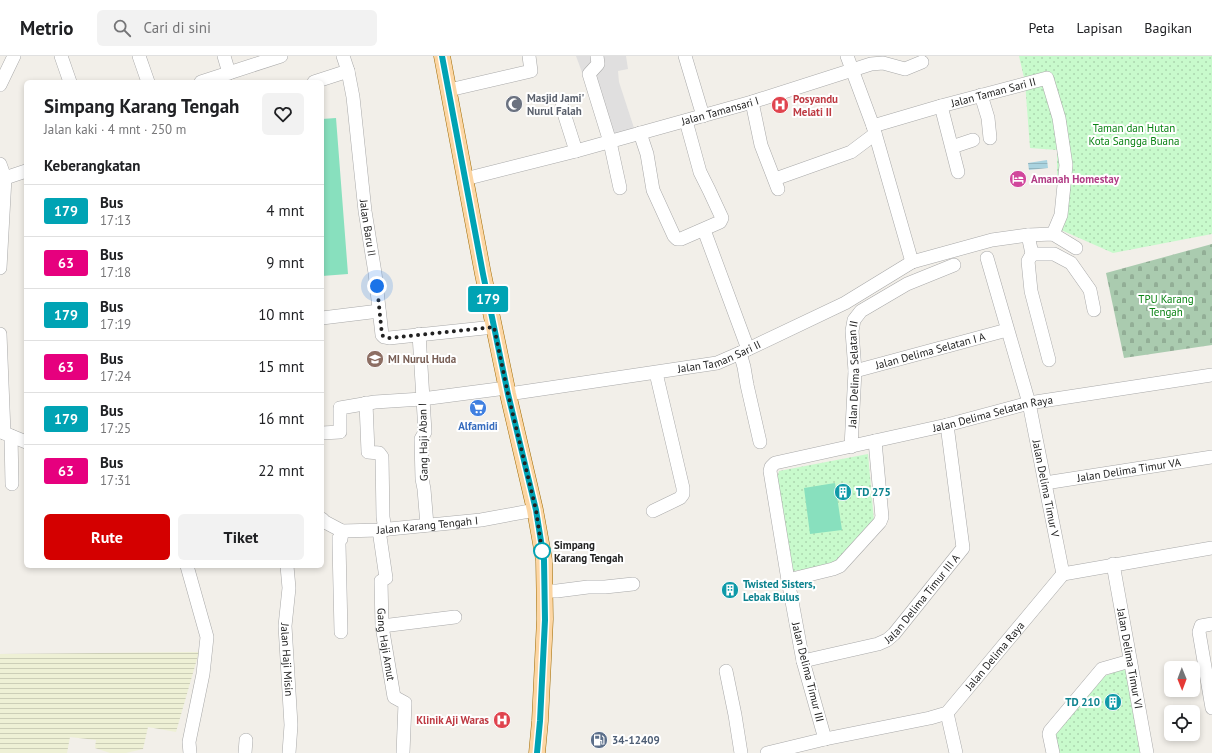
<!DOCTYPE html>
<html lang="id">
<meta charset="utf-8">
<style>
:root{--surface:#fff;--page:#f2f2f2;--text:#202124;--muted:#757577;--line:#e0e0e0;--accent:#d40000}
body{margin:0;font-family:"PT Sans",sans-serif;background:var(--page);color:var(--text);height:100vh;display:flex;flex-direction:column;font-size:15px;white-space:nowrap}
*{box-sizing:border-box;margin:0}
p{font-size:13px;color:var(--muted)}
.icon{flex:none;width:22px;height:22px;fill:none;stroke:currentColor;stroke-width:2;stroke-linecap:round;stroke-linejoin:round}
.map{position:relative;flex:1;overflow:hidden}
.sheet{position:absolute;left:24px;top:24px;width:300px;height:488px;display:flex;flex-direction:column;background:var(--surface);border-radius:6px;box-shadow:0 2px 6px #0003}
.sheet>*{flex:none}
.badge{padding:0 8px;border-radius:3px;font-size:14px;line-height:26px}
.needle{width:26px;rotate:179deg}
.controls{position:absolute;left:1164px;top:605px;display:grid;gap:8px}
.controls a{display:grid;place-items:center;width:36px;height:36px;border-radius:6px;background:var(--surface);box-shadow:0 2px 6px #0003;font-size:20px}
.you{position:absolute;width:20px;height:20px;margin:-10px;border:3px solid #fff;border-radius:50%;background:#1a73e8;box-shadow:0 0 0 6px #1a73e833}
.map>.badge{position:absolute;translate:-50% -50%;box-shadow:0 0 0 2px #fff}
h2{padding:0 20px;font-size:15px;line-height:36px}
.round{display:grid;place-items:center;flex:none;width:42px;height:42px;border-radius:6px;background:var(--page)}
.headline{display:flex;align-items:center;justify-content:space-between;height:68px;padding:0 20px}
h1{font-size:19px;font-weight:800;line-height:30px}
.action{display:flex;gap:8px;margin-top:auto;padding:8px 20px}
.action a{flex:1;height:46px;border-radius:6px;background:var(--accent);color:#fff;font-size:16px;font-weight:800;line-height:46px;text-align:center}
.action a+a{background:var(--page);color:var(--text)}
ul{padding:0;list-style:none}
li{display:flex;align-items:center;gap:12px;height:52px;padding:0 20px;border-top:1px solid var(--line)}
li div{flex:1}
li b{display:block;font-size:15px}
li em{font-style:normal}
li .badge{min-width:44px;font-weight:700;text-align:center}
header{display:flex;align-items:center;gap:24px;box-sizing:border-box;height:56px;padding:0 20px;background:var(--surface);border-bottom:1px solid var(--line)}
header strong{font-size:19px}
nav{display:flex;gap:22px;margin-inline-start:auto;font-size:14px}
.search{width:280px;height:36px;background:var(--page);display:flex;align-items:center;gap:10px;box-sizing:border-box;padding:0 14px;border-radius:6px;color:var(--muted);font-size:15px}
.map>svg:first-child{display:block}
.residential{fill:#e0dfdf}
.farmland{fill:url(#farmland-rules)}
.cemetery{fill:url(#cemetery-stones)}
.park{fill:url(#park-dots)}
.pitch{fill:#88e0be}
.water{fill:url(#water-rules)}
.lines{fill:none;stroke-linecap:round;stroke-linejoin:round}
.minor-casing{stroke:#a9a9a9;stroke-width:14}
.major-casing{stroke:#a06b00;stroke-width:17}
.minor{stroke:#fff;stroke-width:13}
.major{stroke:#fcd6a4;stroke-width:16}
.line-casing{stroke:#fff;stroke-width:9}
.line{stroke:#00a3b4;stroke-width:6}
.walk{stroke:#222;stroke-width:4;stroke-dasharray:0 7.2}
.stop-dot{fill:#fff;stroke:#00a3b4;stroke-width:2}
.labels{text-anchor:middle;stroke-width:4;stroke-linejoin:round;paint-order:stroke}
.street-label{font-size:11px;fill:#222;stroke:#fff}
.worship-label{font-size:11px;font-weight:bold;fill:#5b616d;stroke:#fff;text-anchor:start}
.health-label{font-size:11px;font-weight:bold;fill:#be3a42;stroke:#fff;text-anchor:start}
.park-label{font-size:11px;fill:#0c8416;stroke:#fff}
.hotel-label{font-size:11px;font-weight:bold;fill:#b23c85;stroke:#fff;text-anchor:start}
.education-label{font-size:11px;font-weight:bold;fill:#785e54;stroke:#fff;text-anchor:start}
.shop-label{font-size:11px;font-weight:bold;fill:#366cbe;stroke:#fff}
.culture-label{font-size:11px;font-weight:bold;fill:#0d838f;stroke:#fff;text-anchor:start}
.stop-label{font-size:11px;font-weight:bold;fill:#222;stroke:#fff;text-anchor:start}
.service-label{font-size:11px;font-weight:bold;fill:#4e5e75;stroke:#fff;text-anchor:start}
</style>
<header>
<strong>Metrio</strong>
<div class="search"><svg class="icon" aria-label="search" viewBox="0 0 24 24"><circle cx="10" cy="10" r="6"/><path d="M15 15l6 6"/></svg>Cari di sini</div>
<nav><a>Peta</a><a>Lapisan</a><a>Bagikan</a></nav>
</header>
<div class="map">
<svg width="1212" height="697" viewBox="0 0 1212 697">
<defs>
<pattern id="farmland-rules" width="6" height="5" patternUnits="userSpaceOnUse"><rect width="6" height="5" fill="#eef0d5"/><path d="M0 2.5h6" fill="none" stroke="#ccceb7"/></pattern>
<pattern id="cemetery-stones" width="16" height="16" patternUnits="userSpaceOnUse"><rect width="16" height="16" fill="#aacbaf"/><path d="M2 7V4a2 2 0 0 1 4 0v3zM10 15v-3a2 2 0 0 1 4 0v3z" fill="#92ae96"/></pattern>
<pattern id="park-dots" width="8" height="8" patternUnits="userSpaceOnUse"><rect width="8" height="8" fill="#c8facc"/><path d="M2 2h.1M6 6h.1" fill="none" stroke="#acd6af" stroke-width="1.8" stroke-linecap="round"/></pattern>
<pattern id="water-rules" width="6" height="5" patternUnits="userSpaceOnUse"><rect width="6" height="5" fill="#aad3df"/><path d="M0 2.5h6" fill="none" stroke="#92b5bf"/></pattern>
</defs>
<rect width="100%" height="100%" fill="#f2efe9"/>
<path class="residential" d="M576,0H626L628,13L618,15L619,26L635,75L605,83L583,19Z"/>
<path class="farmland" d="M199,596L176,676L148,671L143,693L126,697H110L95,692L96,684L70,681L67,697H0V598Z"/>
<path class="cemetery" d="M1212,188V289L1124,302L1106,217Z"/>
<path class="park" d="M1019,0H1212V178L1113,197L1052,170L1057,145V94L1030,92L1025,26Z
M868,398L874,465L831,510L793,515L777,423L779,415Z
M1125,612L1140,697H1050L1046,680L1105,620Z"/>
<path class="pitch" d="M336,62L348,218L322,220V63Z
M835,427L842,474L810,478L804,432Z"/>
<path class="water" d="M1047,104L1048,112L1029,114L1028,107Z"/>
<g class="lines">
<defs>
<g id="minor">
<path d="M61,0L70,26"/>
<path d="M139,0L148,26"/>
<path d="M224,0L229,17"/>
<path id="s1" d="M343,0L348,15L353,41L365,155L375,217L382,279L384,281L389,282L494,271"/>
<path d="M597,0L598,8L589,18L610,86L620,132"/>
<path d="M685,0L703,60"/>
<path d="M847,0L873,70L912,206"/>
<path d="M201,26L281,0"/>
<path d="M314,26L348,15"/>
<path d="M0,29L14,0"/>
<path d="M449,34L531,15L529,0"/>
<path d="M981,39L988,62L990,82"/>
<path d="M752,46L761,89L778,133"/>
<path d="M941,50L958,116"/>
<path d="M562,51L576,95"/>
<path id="s2" d="M873,70L941,50L1047,22L1059,62L1066,109L1061,159L1053,178"/>
<path d="M640,77L647,98L653,134L674,180L677,183H681L720,166L722,162L709,134L700,116L686,65"/>
<path d="M952,91L973,84"/>
<path d="M0,108L5,122L0,212"/>
<path d="M5,122L26,115"/>
<path id="s3" d="M465,123L576,95L752,46L871,8L883,7L905,13L922,6"/>
<path d="M775,123L851,96L875,78"/>
<path d="M704,174L748,293"/>
<path d="M1028,179L1032,198L1028,205L1031,235L1049,304"/>
<path d="M1032,198H1054L1071,207L1090,234L1094,254"/>
<path id="s4" d="M987,202L1029,347L1063,518"/>
<path d="M322,262L379,255"/>
<path d="M0,278L4,377"/>
<path d="M419,278L425,376L421,383L422,423L424,433L427,469"/>
<path d="M740,297L744,311L747,329L760,386"/>
<path id="s5" d="M855,315L1007,274"/>
<path id="s6" d="M508,338L717,307L740,297L845,247L912,206L992,184L1028,179L1053,178L1076,192"/>
<path d="M366,347L368,396L379,397L382,401L383,461L385,474"/>
<path d="M4,377L26,386"/>
<path d="M322,377L340,376V352L375,346L422,343L506,332"/>
<path d="M11,380L12,428"/>
<path id="s7" d="M851,391L855,315L852,275L854,264L861,255L907,228L954,209"/>
<path id="s8" d="M1045,427L1212,401"/>
<path d="M653,455L680,442L683,438V432L656,317"/>
<path id="s9" d="M322,463L325,466L342,475L379,474L481,464L535,454"/>
<path id="s10" d="M379,474L386,522L381,525L382,570L394,641L405,647L403,697"/>
<path id="s11" d="M1113,508L1147,697"/>
<path d="M187,510L207,581L203,618L189,686L190,697"/>
<path id="s12" d="M287,510L289,532L285,570L291,669L289,697"/>
<path d="M788,524L833,513L840,510L880,466L882,461L875,385"/>
<path d="M545,535H557L588,531H605L633,528"/>
<path d="M1212,568L1201,570L1199,576L1212,652"/>
<path d="M382,570L455,561"/>
<path d="M341,576L339,488V482L341,483L342,475"/>
<path id="s13" d="M803,605L878,588L887,584L894,578L963,492L947,369"/>
<path d="M726,615L735,659L741,697"/>
<path d="M947,657L956,697"/>
<path id="s14" d="M825,683L803,605L788,524L770,415L771,411L775,407L947,369L1029,347L1212,319"/>
<path d="M245,697L246,684"/>
<path id="s15" d="M767,697L825,683L930,662L947,657L1063,518L1212,492"/>
<path d="M1053,697L1049,678L1050,675L1102,613L1130,605"/>
</g>
<path id="major" d="M442,0L483,218L508,338L535,454L544,504L545,563L540,665L537,697"/>
</defs>
<use href="#minor" class="minor-casing"/>
<use href="#major" class="major-casing"/>
<use href="#minor" class="minor"/>
<use href="#major" class="major"/>
</g>
<g class="lines">
<defs>
<path id="line" d="M442,0L483,218L508,338L536,454L544,504L545,564L540,665L537,697"/>
</defs>
<use href="#line" class="line-casing"/>
<use href="#line" class="line"/>
<path class="walk" d="M377,230L382,279L384,281L389,282L494,271L508,338L536,454L542,495"/>
</g>
<defs>
<symbol id="mosque-disc" viewBox="-11 -11 22 22"><circle r="9.5" fill="#6b7280" stroke="#fff"/><path d="M3.5-4.9A6 6 0 1 0 3.5 4.9A5 5 0 1 1 3.5-4.9Z" fill="#fff"/></symbol>
<symbol id="hospital-disc" viewBox="-11 -11 22 22"><circle r="9.5" fill="#e0444e" stroke="#fff"/><path d="M-5-5h3v3.5h4V-5h3V5h-3V1.5h-4V5h-3Z" fill="#fff"/></symbol>
<symbol id="hotel-disc" viewBox="-11 -11 22 22"><circle r="9.5" fill="#d1479c" stroke="#fff"/><path d="M-6-4.5h1.5V1H6V5H4.5V3h-9V5H-6ZM-4 0a1.8 1.8 0 1 1 3.6 0ZM.5 0V-2.5h3Q6-2.5 6 0Z" fill="#fff"/></symbol>
<symbol id="school-disc" viewBox="-11 -11 22 22"><circle r="9.5" fill="#8d6e63" stroke="#fff"/><path d="M0-5L7-2L0 1L-7-2ZM-4 1L0 2.5L4 1V4Q0 6-4 4Z" fill="#fff"/></symbol>
<symbol id="supermarket-disc" viewBox="-11 -11 22 22"><circle r="9.5" fill="#3f7fe0" stroke="#fff"/><path d="M-6-5.5h2.5l.6 2H6L4.5 2H-2.5L-4.4-4H-6ZM-1.5 3.2a1.3 1.3 0 1 0 .1 0ZM3 3.2a1.3 1.3 0 1 0 .1 0Z" fill="#fff"/></symbol>
<symbol id="building-disc" viewBox="-11 -11 22 22"><circle r="9.5" fill="#0f9aa8" stroke="#fff"/><path d="M-4-6H4V6H1V3H-1V6H-4ZM-2.5-4.3h1.7v1.8h-1.7ZM.8-4.3h1.7v1.8H.8ZM-2.5-1h1.7V.8h-1.7ZM.8-1h1.7V.8H.8Z" fill="#fff"/></symbol>
<symbol id="fuel-disc" viewBox="-11 -11 22 22"><circle r="9.5" fill="#5c6f8a" stroke="#fff"/><path d="M-5.5-6h7V0h2V4h1.3V-2.5L3-4.5l.8-.8L6-3V5H2.5V1h-1V6h-7ZM-4.2-4.7v3.2H.2V-4.7Z" fill="#fff"/></symbol>
</defs>
<g fill-rule="evenodd">
<use href="#mosque-disc" x="504" y="38" width="20" height="20"/>
<use href="#hospital-disc" x="770" y="39" width="20" height="20"/>
<use href="#hotel-disc" x="1008" y="113" width="20" height="20"/>
<use href="#school-disc" x="365" y="293" width="20" height="20"/>
<use href="#supermarket-disc" x="468" y="342" width="20" height="20"/>
<use href="#building-disc" x="833" y="426" width="20" height="20"/>
<use href="#building-disc" x="720" y="524" width="20" height="20"/>
<use href="#building-disc" x="1103" y="636" width="20" height="20"/>
<use href="#hospital-disc" x="492" y="654" width="20" height="20"/>
<use href="#fuel-disc" x="589" y="674" width="20" height="20"/>
</g>
<circle class="stop-dot" cx="542" cy="495" r="8"/>
<g class="labels">
<g class="street-label">
<text dy="4" stroke="none"><textPath href="#s2" startOffset="125">Jalan Taman Sari II</textPath></text>
<text dy="4" stroke="none"><textPath href="#s3" startOffset="264">Jalan Tamansari I</textPath></text>
<text dy="4" stroke="none"><textPath href="#s1" startOffset="174">Jalan Baru II</textPath></text>
<text dy="4" stroke="none"><textPath href="#s5" startOffset="78">Jalan Delima Selatan I A</textPath></text>
<text dy="4" stroke="none"><textPath href="#s6" startOffset="215">Jalan Taman Sari II</textPath></text>
<text dy="4" stroke="none"><textPath href="#s7" startOffset="73">Jalan Delima Selatan II</textPath></text>
<text dy="4" stroke="none"><textPath href="#s14" startOffset="507">Jalan Delima Selatan Raya</textPath></text>
<text transform="translate(423 386) rotate(-91)" y="4">Gang Haji Aban I</text>
<text dy="4" stroke="none"><textPath href="#s8" startOffset="85">Jalan Delima Timur VA</textPath></text>
<text dy="4" stroke="none"><textPath href="#s4" startOffset="238">Jalan Delima Timur V</textPath></text>
<text dy="4" stroke="none"><textPath href="#s9" startOffset="109">Jalan Karang Tengah I</textPath></text>
<text dy="4" stroke="none"><textPath href="#s13" startOffset="141">Jalan Delima Timur III A</textPath></text>
<text dy="4" stroke="none"><textPath href="#s10" startOffset="118">Gang Haji Amut</textPath></text>
<text dy="4" stroke="none"><textPath href="#s15" startOffset="259">Jalan Delima Raya</textPath></text>
<text dy="4" stroke="none"><textPath href="#s12" startOffset="94">Jalan Haji Misin</textPath></text>
<text dy="4" stroke="none"><textPath href="#s11" startOffset="96">Jalan Delima Timur VI</textPath></text>
<text transform="translate(808 616) rotate(76)" y="4">Jalan Delima Timur III</text>
</g>
<g class="worship-label">
<text x="527" y="46">Masjid Jami'<tspan x="527" dy="13">Nurul Falah</tspan></text>
</g>
<g class="health-label">
<text x="793" y="47">Posyandu<tspan x="793" dy="13">Melati II</tspan></text>
<text x="489" y="668" text-anchor="end">Klinik Aji Waras</text>
</g>
<g class="park-label">
<text x="1134" y="76">Taman dan Hutan<tspan x="1134" dy="13">Kota Sangga Buana</tspan></text>
<text x="1166" y="247">TPU Karang<tspan x="1166" dy="13">Tengah</tspan></text>
</g>
<g class="hotel-label">
<text x="1031" y="127">Amanah Homestay</text>
</g>
<g class="education-label">
<text x="388" y="307">MI Nurul Huda</text>
</g>
<g class="shop-label">
<text x="478" y="374">Alfamidi</text>
</g>
<g class="culture-label">
<text x="856" y="440">TD 275</text>
<text x="743" y="532">Twisted Sisters,<tspan x="743" dy="13">Lebak Bulus</tspan></text>
<text x="1100" y="650" text-anchor="end">TD 210</text>
</g>
<g class="stop-label">
<text x="554" y="493">Simpang<tspan x="554" dy="13">Karang Tengah</tspan></text>
</g>
<g class="service-label">
<text x="612" y="688">34-12409</text>
</g>
</g>
</svg>
<div class="controls">
<a><svg class="needle" viewBox="-14 -14 28 28"><path d="M0-13l5 13h-10z" fill="#e53935"/><path d="M0 13l5-13h-10z" fill="#757577"/></svg></a>
<a><svg class="icon" aria-label="locate" viewBox="0 0 24 24"><circle cx="12" cy="12" r="6"/><path d="M12 2v4M12 18v4M2 12h4M18 12h4"/></svg></a>
</div>
<div class="you" style="left:377px;top:230px"></div>
<b class="badge" style="left:488px;top:243px;background:#00a3b4;color:#fff">179</b>
<section class="sheet">
<div class="headline"><div><h1>Simpang Karang Tengah</h1><p>Jalan kaki · 4 mnt · 250 m</p></div><a class="round"><svg class="icon" aria-label="heart" viewBox="0 0 24 24"><path d="M12 20l-8-8c-3-5 5-10 8-4 3-6 11-1 8 4z"/></svg></a></div>
<h2>Keberangkatan</h2>
<ul>
<li><span class="badge" style="background:#00a3b4;color:#fff">179</span><div><b>Bus</b><p>17:13</p></div><em>4 mnt</em></li>
<li><span class="badge" style="background:#e6007e;color:#fff">63</span><div><b>Bus</b><p>17:18</p></div><em>9 mnt</em></li>
<li><span class="badge" style="background:#00a3b4;color:#fff">179</span><div><b>Bus</b><p>17:19</p></div><em>10 mnt</em></li>
<li><span class="badge" style="background:#e6007e;color:#fff">63</span><div><b>Bus</b><p>17:24</p></div><em>15 mnt</em></li>
<li><span class="badge" style="background:#00a3b4;color:#fff">179</span><div><b>Bus</b><p>17:25</p></div><em>16 mnt</em></li>
<li><span class="badge" style="background:#e6007e;color:#fff">63</span><div><b>Bus</b><p>17:31</p></div><em>22 mnt</em></li>
</ul>
<div class="action"><a>Rute</a><a>Tiket</a></div>
</section>
</div>
